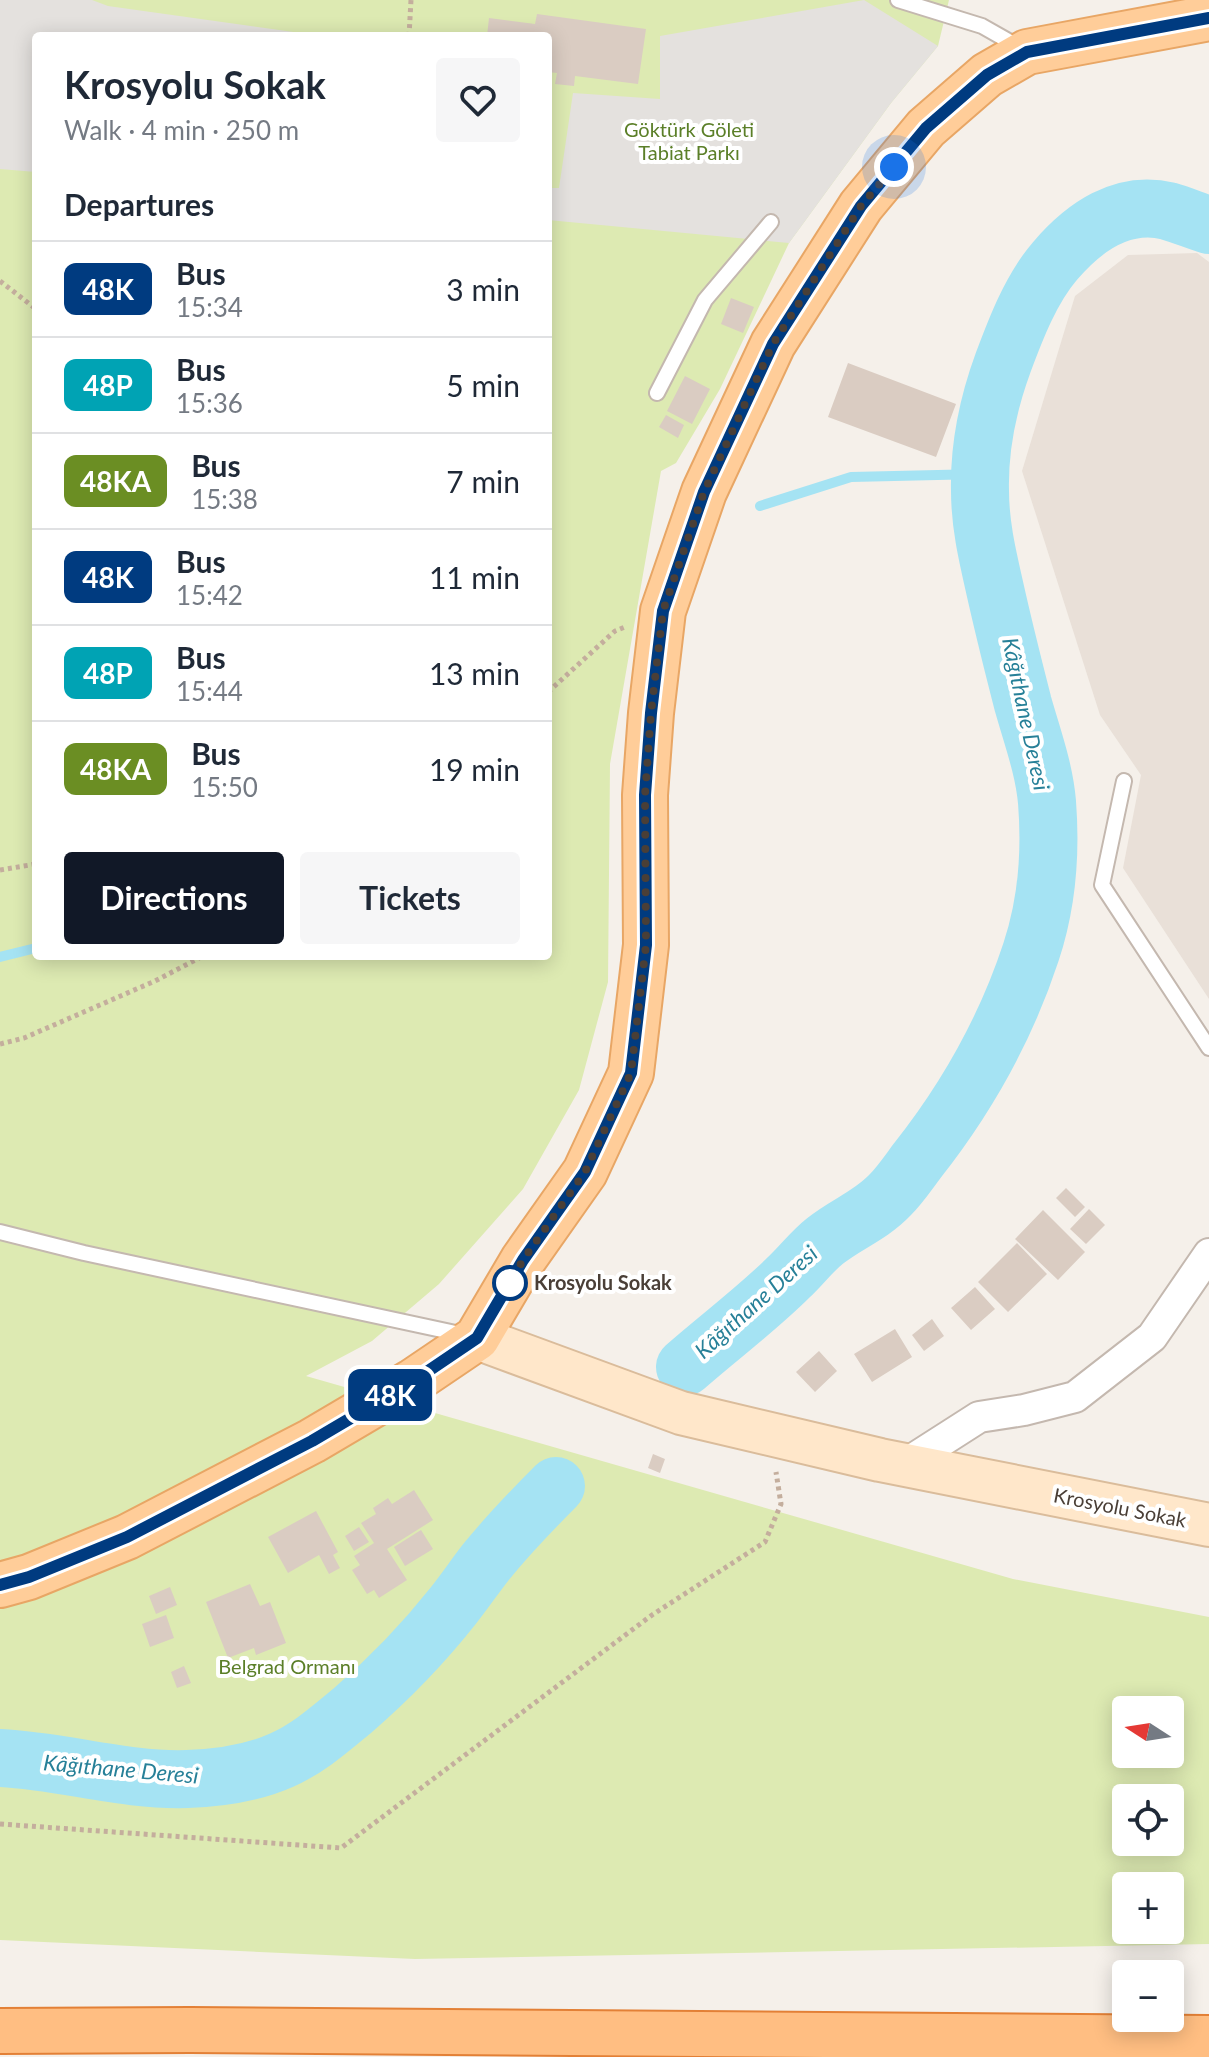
<!DOCTYPE html>
<meta charset="utf-8">
<style>
:root{--surface:#fff;--page:#f6f6f7;--text:#1f2937;--muted:#747a83;--line:#e0e1e3;--accent:#111827}
body{margin:0;font-family:Lato,sans-serif;background:var(--page);color:var(--text);height:100vh;display:flex;flex-direction:column;font-size:30px;white-space:nowrap}
*{box-sizing:border-box;margin:0}
p{font-size:26px;color:var(--muted)}
.icon{flex:none;width:44px;height:44px;fill:none;stroke:currentColor;stroke-width:2;stroke-linecap:round;stroke-linejoin:round}
.map{position:relative;flex:1;overflow:hidden}
.side{position:absolute;left:32px;top:32px;width:520px;height:928px;display:flex;flex-direction:column;background:var(--surface);border-radius:8px;box-shadow:0 4px 20px #0003}
.side>*{flex:none}
.badge{padding:0 16px;border-radius:12px;font-size:28px;line-height:52px}
.needle{width:52px;rotate:282deg}
.controls{position:absolute;left:1112px;top:1696px;display:grid;gap:16px}
.controls a{display:grid;place-items:center;width:72px;height:72px;border-radius:8px;background:var(--surface);box-shadow:0 4px 20px #0003;font-size:40px}
.you{position:absolute;width:40px;height:40px;margin:-20px;border:6px solid #fff;border-radius:50%;background:#1a73e8;box-shadow:0 0 0 12px #1a73e833}
.map>.badge{position:absolute;translate:-50% -50%;box-shadow:0 0 0 4px #fff}
h2{padding:0 32px;font-size:30px;line-height:72px}
.round{display:grid;place-items:center;flex:none;width:84px;height:84px;border-radius:8px;background:var(--page)}
.head{display:flex;align-items:center;justify-content:space-between;height:136px;padding:0 32px}
h1{font-size:38px;font-weight:700;line-height:60px}
.button{display:flex;gap:16px;margin-top:auto;padding:16px 32px}
.button a{flex:1;height:92px;border-radius:8px;background:var(--accent);color:#fff;font-size:32px;font-weight:700;line-height:92px;text-align:center}
.button a+a{background:var(--page);color:var(--text)}
ul{padding:0;list-style:none}
li{display:flex;align-items:center;gap:24px;height:96px;padding:0 32px;border-top:2px solid var(--line)}
li div{flex:1}
li b{display:block;font-size:30px}
li em{font-style:normal}
li .badge{min-width:88px;font-weight:700;text-align:center}
.map>svg:first-child{display:block}
.residential{fill:#e9e0d8}
.green{fill:#ddeab2;fill-rule:evenodd}
.parking{fill:#e4e1de}
.lines{fill:none;stroke-linecap:round;stroke-linejoin:round}
.stream{stroke:#a5e3f3;stroke-width:10}
.river{stroke:#a5e3f3;stroke-width:58}
.building{fill:#daccc2}
.service-casing{stroke:#c4b8af;stroke-width:18}
.minor-casing{stroke:#c4b8af;stroke-width:34}
.secondary-casing{stroke:#dabc9b;stroke-width:46}
.primary-casing{stroke:#e8a665;stroke-width:48}
.trunk-casing{stroke:#e38036;stroke-width:48}
.path{stroke:#c4ae9d;stroke-width:5;stroke-dasharray:4 4;stroke-linecap:butt}
.service{stroke:#fff;stroke-width:14}
.minor{stroke:#fff;stroke-width:30}
.secondary{stroke:#ffe7ca;stroke-width:42}
.primary{stroke:#ffcd99;stroke-width:44}
.trunk{stroke:#ffbe82;stroke-width:44}
.line-casing{stroke:#fff;stroke-width:18}
.line{stroke:#003b80;stroke-width:12}
.walk{stroke:#4a3f37;stroke-width:8;stroke-dasharray:0 14.4}
.stop-dot{fill:#fff;stroke:#003b80;stroke-width:4}
.labels{text-anchor:middle;stroke-width:8;stroke-linejoin:round;paint-order:stroke}
.park-label{font-size:20px;fill:#5b7f28;stroke:#fff}
.stop-label{font-size:20px;font-weight:bold;fill:#4a3f37;stroke:#fff;text-anchor:start}
.street-label{font-size:20px;fill:#4a3f37;stroke:#fff}
.water-label{font-size:22px;font-style:italic;fill:#278098;stroke:#fff}
</style>
<div class="map">
<svg width="1209" height="2057" viewBox="0 0 1209 2057">
<rect width="100%" height="100%" fill="#f5f0ea"/>
<path class="residential" d="M1197,253L1209,262V999L1123,868L1141,775L1100,715L1022,471L1075,296L1128,255Z"/>
<path class="green" d="M0,0H949L938,46L891,103L789,243L720,389L676,463L661,471L610,764L608,982L579,1090L523,1189L439,1284L372,1341L306,1376L1013,1579L1209,1617V1944L415,1959L0,1940ZM36,36H548V956H36ZM1126,1710H1170V1754H1126ZM1126,1798H1170V1842H1126ZM1126,1886H1170V1930H1126Z"/>
<path class="parking" d="M0,0H92L108,6L322,36H36V172L0,169Z
M864,0L938,46L891,103L789,243L548,220V188H559L573,93L660,99V36Z"/>
<g class="lines">
<path class="stream" d="M760,506L851,477L981,474
M0,957L36,948"/>
<path class="river" d="M685,1367C719,1337 757,1309 789,1277C802,1265 811,1252 825,1241C846,1224 870,1216 890,1195C900,1185 908,1173 917,1161C966,1099 1006,1028 1031,952C1047,904 1051,853 1047,802C1044,768 1032,736 1023,704C1014,669 1005,633 997,598C989,562 980,528 980,491C979,448 988,404 1003,363C1016,328 1031,289 1055,261C1084,227 1122,200 1168,211C1182,215 1196,221 1209,225
M0,1758C63,1761 124,1781 187,1779C219,1778 253,1773 282,1760C309,1748 330,1729 352,1711C389,1679 423,1644 453,1606C465,1591 475,1576 486,1562C508,1535 532,1510 556,1486"/>
</g>
<path class="building" d="M537,14L646,29L638,84L575,76L574,86L555,84L557,73L548,72V36H487L489,18L535,24Z
M731,298L754,307L743,333L721,324Z
M848,363L956,404L936,457L828,417Z
M685,376L710,389L692,424L667,411Z
M666,415L684,425L678,438L659,427Z
M1066,1188L1085,1207L1075,1217L1056,1198Z
M1089,1209L1105,1225L1086,1244L1070,1229Z
M1043,1210L1085,1252L1058,1280L1015,1239Z
M1017,1243L1047,1274L1008,1312L978,1282Z
M975,1287L995,1309L971,1330L951,1308Z
M932,1319L944,1336L924,1351L912,1335Z
M895,1329L912,1357L872,1382L854,1354Z
M819,1351L837,1371L815,1392L796,1372Z
M653,1454L665,1459L660,1473L648,1468Z
M414,1490L433,1520L387,1549L407,1580L379,1598L374,1590L367,1594L352,1570L360,1565L354,1556L374,1543L361,1523L376,1514L373,1508L388,1498L392,1504Z
M316,1511L338,1552L333,1555L340,1568L329,1574L319,1555L288,1573L268,1537Z
M359,1527L369,1542L354,1551L345,1536Z
M421,1530L433,1549L405,1566L394,1547Z
M250,1584L260,1606L270,1602L286,1643L256,1655L254,1648L228,1658L206,1602Z
M170,1587L177,1605L156,1614L149,1596Z
M166,1615L174,1638L150,1647L142,1624Z
M184,1666L191,1683L177,1688L171,1672Z"/>
<g class="lines">
<defs>
<path id="service" d="M898,0L982,26L1019,47
M657,393L705,300L771,222
M1124,781L1102,885L1209,1048
M0,1232L84,1253L465,1335"/>
<path id="minor" d="M904,1465L979,1417L1024,1410L1075,1397L1152,1337L1209,1254"/>
<path id="secondary" d="M477,1338L681,1413L880,1460L1209,1525"/>
<path id="primary" d="M0,1585L29,1577L127,1537L312,1441L412,1382L477,1338L523,1260L585,1172L631,1073L646,945L645,795L651,713L663,611L704,492L773,344L861,206L926,128L987,75L1027,52L1209,18"/>
<path id="trunk" d="M0,2031L190,2030L1209,2038"/>
</defs>
<use href="#service" class="service-casing"/>
<use href="#minor" class="minor-casing"/>
<use href="#secondary" class="secondary-casing"/>
<use href="#primary" class="primary-casing"/>
<use href="#trunk" class="trunk-casing"/>
<path class="path" d="M409,36L411,0
M0,281L36,309
M548,692L615,631L625,627
M0,870L36,864
M0,1044L24,1038L155,981L203,956
M0,1824L341,1848L652,1615L765,1542L781,1504L776,1472"/>
<use href="#service" class="service"/>
<use href="#minor" class="minor"/>
<use href="#secondary" class="secondary"/>
<use href="#primary" class="primary"/>
<use href="#trunk" class="trunk"/>
</g>
<g class="lines">
<defs>
<path id="line" d="M0,1585L29,1577L127,1537L312,1441L412,1382L477,1338L523,1260L585,1172L631,1073L646,945L645,795L651,713L663,611L704,492L773,344L861,206L926,128L987,75L1027,52L1209,18"/>
</defs>
<use href="#line" class="line-casing"/>
<use href="#line" class="line"/>
<path class="walk" d="M510,1283L508,1286L523,1260L585,1172L631,1073L646,945L645,795L651,713L663,611L704,492L773,344L861,206L894,167"/>
</g>
<circle class="stop-dot" cx="510" cy="1283" r="16"/>
<g class="labels">
<g class="park-label">
<text x="689" y="137">Göktürk Göleti<tspan x="689" dy="23">Tabiat Parkı</tspan></text>
<text x="287" y="1674">Belgrad Ormanı</text>
</g>
<g class="stop-label">
<text x="534" y="1290">Krosyolu Sokak</text>
</g>
<g class="street-label">
<text transform="translate(1120 1508) rotate(11)" y="7">Krosyolu Sokak</text>
</g>
<g class="water-label">
<text transform="translate(1026 714) rotate(78)" y="8">Kâğıthane Deresi</text>
<text transform="translate(756 1302) rotate(-42)" y="8">Kâğıthane Deresi</text>
<text transform="translate(121 1769) rotate(5)" y="8">Kâğıthane Deresi</text>
</g>
</g>
</svg>
<div class="controls">
<a><svg class="needle" viewBox="-14 -14 28 28"><path d="M0-13l5 13h-10z" fill="#e53935"/><path d="M0 13l5-13h-10z" fill="#747a83"/></svg></a>
<a><svg class="icon" aria-label="locate" viewBox="0 0 24 24"><circle cx="12" cy="12" r="6"/><path d="M12 2v4M12 18v4M2 12h4M18 12h4"/></svg></a>
<a>+</a>
<a>−</a>
</div>
<div class="you" style="left:894px;top:167px"></div>
<b class="badge" style="left:390px;top:1395px;background:#003b80;color:#fff">48K</b>
<section class="side">
<div class="head"><div><h1>Krosyolu Sokak</h1><p>Walk · 4 min · 250 m</p></div><a class="round"><svg class="icon" aria-label="heart" viewBox="0 0 24 24"><path d="M12 20l-8-8c-3-5 5-10 8-4 3-6 11-1 8 4z"/></svg></a></div>
<h2>Departures</h2>
<ul>
<li><span class="badge" style="background:#003b80;color:#fff">48K</span><div><b>Bus</b><p>15:34</p></div><em>3 min</em></li>
<li><span class="badge" style="background:#00a3b4;color:#fff">48P</span><div><b>Bus</b><p>15:36</p></div><em>5 min</em></li>
<li><span class="badge" style="background:#6b8e23;color:#fff">48KA</span><div><b>Bus</b><p>15:38</p></div><em>7 min</em></li>
<li><span class="badge" style="background:#003b80;color:#fff">48K</span><div><b>Bus</b><p>15:42</p></div><em>11 min</em></li>
<li><span class="badge" style="background:#00a3b4;color:#fff">48P</span><div><b>Bus</b><p>15:44</p></div><em>13 min</em></li>
<li><span class="badge" style="background:#6b8e23;color:#fff">48KA</span><div><b>Bus</b><p>15:50</p></div><em>19 min</em></li>
</ul>
<div class="button"><a>Directions</a><a>Tickets</a></div>
</section>
</div>
